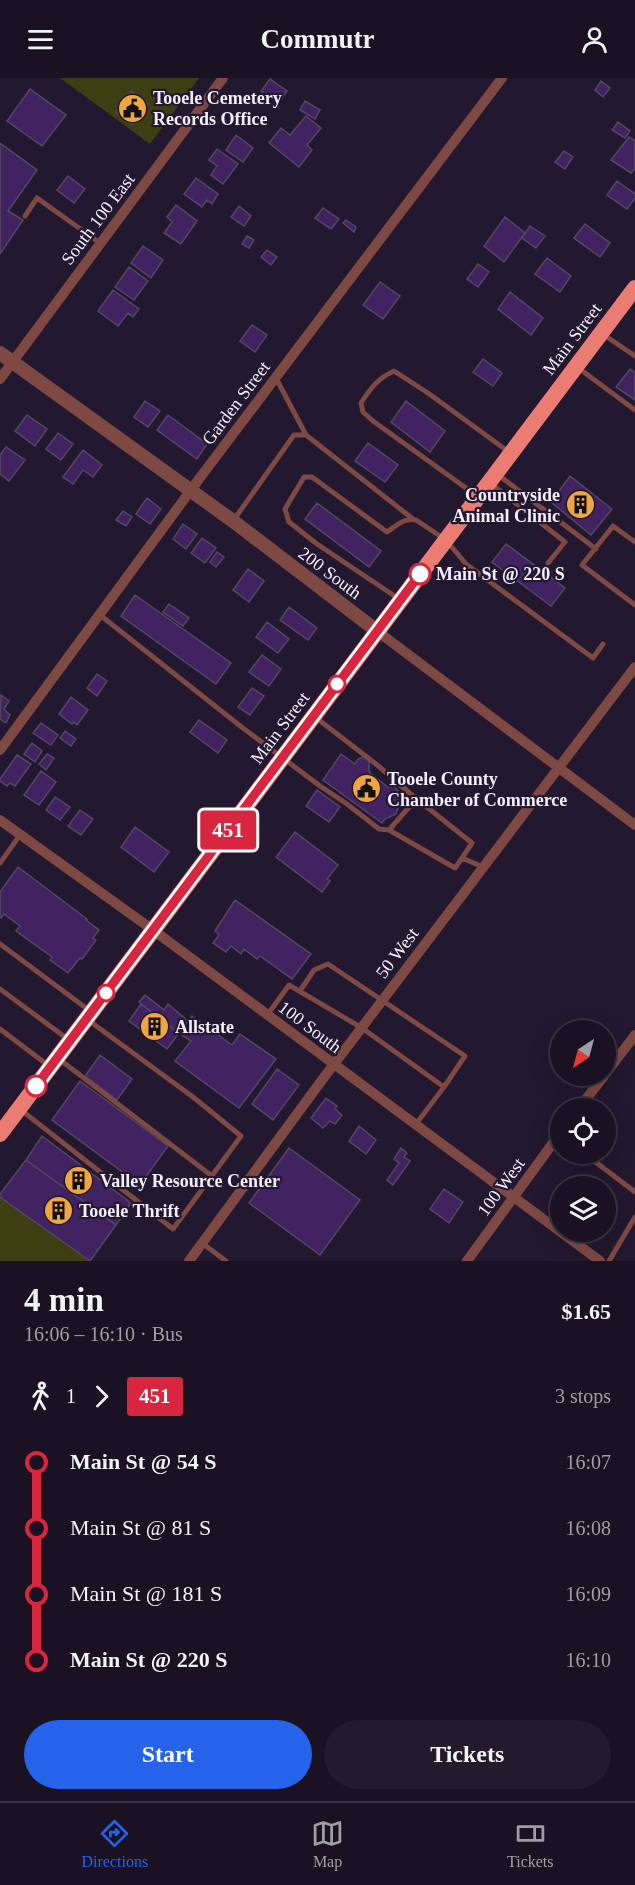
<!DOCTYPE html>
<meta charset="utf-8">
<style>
:root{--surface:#1a1223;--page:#231b2b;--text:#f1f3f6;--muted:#9f9ea6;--line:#383241;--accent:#2563eb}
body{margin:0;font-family:Georgia,serif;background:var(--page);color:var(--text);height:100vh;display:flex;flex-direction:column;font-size:22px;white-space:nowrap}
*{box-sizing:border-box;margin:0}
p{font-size:20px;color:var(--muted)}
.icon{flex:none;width:33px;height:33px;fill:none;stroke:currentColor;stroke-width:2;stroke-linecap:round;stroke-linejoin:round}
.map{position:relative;height:1183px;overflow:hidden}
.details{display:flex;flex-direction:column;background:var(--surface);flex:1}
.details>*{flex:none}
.badge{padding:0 12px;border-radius:4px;font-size:21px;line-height:39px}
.needle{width:39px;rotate:216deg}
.controls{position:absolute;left:550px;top:942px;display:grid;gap:12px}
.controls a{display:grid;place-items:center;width:66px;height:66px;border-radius:50%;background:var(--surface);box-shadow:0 6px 24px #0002,0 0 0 2px var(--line);font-size:30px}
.map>.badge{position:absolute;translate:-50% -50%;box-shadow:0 0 0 3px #fff}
.legs{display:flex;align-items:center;gap:9px;height:66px;padding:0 24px;font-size:20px}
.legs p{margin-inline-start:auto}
.headline{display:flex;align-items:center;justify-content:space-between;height:102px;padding:0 24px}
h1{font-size:33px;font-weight:700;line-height:45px}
.action{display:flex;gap:12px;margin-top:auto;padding:12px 24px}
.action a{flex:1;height:69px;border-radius:36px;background:var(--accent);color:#fff;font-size:24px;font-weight:700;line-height:69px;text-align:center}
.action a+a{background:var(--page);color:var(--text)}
ul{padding:0 24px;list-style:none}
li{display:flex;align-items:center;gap:21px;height:66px;font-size:22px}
li i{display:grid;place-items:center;width:9px;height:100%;margin:0 8px;background:currentColor}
li i::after{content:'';width:15px;height:15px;margin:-8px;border:4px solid;border-radius:50%;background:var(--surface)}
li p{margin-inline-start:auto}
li:first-child i{background:linear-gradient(#0000 50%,currentColor 0)}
li:last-child i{background:linear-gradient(currentColor 50%,#0000 0)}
header{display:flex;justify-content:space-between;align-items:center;height:78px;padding:0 24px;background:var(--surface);font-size:27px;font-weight:700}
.tab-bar{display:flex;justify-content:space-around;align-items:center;height:84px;border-top:2px solid var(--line);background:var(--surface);font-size:16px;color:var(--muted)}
.tab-bar a{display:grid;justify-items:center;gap:3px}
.tab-bar .active{color:var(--accent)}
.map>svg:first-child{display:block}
.green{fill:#3d3f13}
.building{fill:#422361;stroke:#534862;stroke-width:1.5}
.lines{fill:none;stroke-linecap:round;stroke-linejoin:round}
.service{stroke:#7e4843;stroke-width:5}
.minor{stroke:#7e4843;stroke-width:10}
.tertiary{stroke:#7e4843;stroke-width:14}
.trunk{stroke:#ea7c72;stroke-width:16}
.line-1-casing{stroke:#fff;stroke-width:14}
.line-1{stroke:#d7263d;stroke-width:9}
.stop-1-dot{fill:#fff;stroke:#d7263d;stroke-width:3}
.labels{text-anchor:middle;stroke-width:4.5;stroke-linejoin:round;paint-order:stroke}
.poi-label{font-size:18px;font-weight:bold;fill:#f4eefe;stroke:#22182f;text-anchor:start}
.street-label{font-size:18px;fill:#f4eefe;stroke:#22182f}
.stop-label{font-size:18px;font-weight:bold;fill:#f4eefe;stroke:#22182f;text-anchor:start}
</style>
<header><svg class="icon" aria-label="menu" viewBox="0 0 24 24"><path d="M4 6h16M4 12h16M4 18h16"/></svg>Commutr<svg class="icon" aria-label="person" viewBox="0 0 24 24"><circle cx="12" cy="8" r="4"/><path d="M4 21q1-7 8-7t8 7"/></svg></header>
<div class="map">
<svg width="635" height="1183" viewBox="0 0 635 1183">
<rect width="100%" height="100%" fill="#22182f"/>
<path class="green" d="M60,0H199L150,66Z
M0,1119L89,1183H0Z"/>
<path class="building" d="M270,1L287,13L278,26L261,13Z
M601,3L610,10L603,19L595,12Z
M30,11L66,37L42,68L7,43Z
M131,13L148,26L132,46L116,34Z
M305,23L320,32L315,41L300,32Z
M306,38L321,50L307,67L312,72L299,89L269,65L281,50L290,57Z
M618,44L630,53L625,60L612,52Z
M236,57L253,70L243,84L226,72Z
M629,59L635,63V90L631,95L611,82Z
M0,65L37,92L8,133L23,142L0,176Z
M217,71L238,86L223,106L211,97L217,88L209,82Z
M564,73L573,79L565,91L555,84Z
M68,98L85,111L74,125L57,112Z
M196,100L218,116L212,126L207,122L202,129L184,116Z
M617,103L635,116V120L627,131L607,117Z
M176,127L197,143L181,166L164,155L172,144L167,139Z
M239,128L251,138L244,148L231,139Z
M323,130L339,141L331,151L315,140Z
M505,139L525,155L504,184L484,168Z
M346,142L356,149L354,154L343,145Z
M585,146L610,165L600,179L574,160Z
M530,148L545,158L536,170L522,160Z
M247,158L254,162L249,170L242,166Z
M143,168L163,182L151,200L131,185Z
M267,172L277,179L271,187L261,179Z
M547,180L571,198L560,214L535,196Z
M478,186L489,194L478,209L467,201Z
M129,189L148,203L134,222L115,209Z
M380,204L400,218L383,241L363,227Z
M113,212L139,231L133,239L128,235L118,248L98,233Z
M510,214L543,240L531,257L498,231Z
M252,247L267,257L255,274L240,263Z
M483,281L502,295L493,308L473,294Z
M630,291L635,295V322L616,309Z
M145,323L160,333L148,349L134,339Z
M406,323L445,353L430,374L391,344Z
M27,337L47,351L35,368L15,353Z
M168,337L207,366L197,381L157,352Z
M58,355L73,366L61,382L46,371Z
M368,365L398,387L385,404L355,383Z
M6,369L25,382L9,403L0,396V377Z
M83,372L102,387L93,399L83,392L73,406L63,399Z
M570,398L612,431L591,457L551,424Z
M147,420L161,431L150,446L136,436Z
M317,425L381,473L369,489L305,441Z
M123,433L132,439L126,448L116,442Z
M183,446L197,456L186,471L173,461Z
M202,460L216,470L205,485L191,475Z
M506,466L565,510L551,528L492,484Z
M217,474L224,479L216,489L210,484Z
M248,491L264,503L249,524L233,512Z
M135,517L231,585L216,606L121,538Z
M169,526L189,540L183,548L163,534Z
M289,529L317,550L308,562L280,542Z
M267,544L289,561L278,575L256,559Z
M262,577L281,591L269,608L249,594Z
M97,596L107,603L97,618L87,610Z
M252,610L264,618L250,637L238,629Z
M1,617L9,623L4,631L10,637L6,645L0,641Z
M71,619L88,632L77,647L74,644L72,646L59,636Z
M199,642L227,662L218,675L190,654Z
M41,645L58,657L51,667L33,655Z
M65,653L76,661L71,668L60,660Z
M32,665L42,673L35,684L24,676Z
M47,676L54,680L46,692L39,686Z
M341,676L355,686L358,681L363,679L369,682V693L371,696L388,709L394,708L398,713V730L396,736L385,741L382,745L323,702Z
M17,677L31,686L15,708L10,705L7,708L0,703V701Z
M41,693L56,704L39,727L24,717Z
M317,712L340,729L329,744L306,728Z
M55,719L70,729L60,742L46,732Z
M80,732L93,741L81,757L68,748Z
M135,749L169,774L154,794L121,769Z
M295,754L338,787L327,801L330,803L322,814L276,779Z
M18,789L87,841L86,842L99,852L93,860L96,862L82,881L80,880L68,895L50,882L52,879L16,853L20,848L4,836L1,840L0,839V814Z
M235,822L311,876L292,901L260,878L257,881L244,871L241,876L231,868L226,874L213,865L219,857L215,853Z
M145,917L164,932L168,926L188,943L179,955L139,924Z
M141,926L179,955L167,971L129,943Z
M192,938L232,967L240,956L276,981L239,1030L175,983L191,963L179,955Z
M100,977L132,1001L117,1022L85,998Z
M277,991L299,1007L273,1042L252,1026Z
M80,1003L168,1068L140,1107L52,1042Z
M326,1020L337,1028L335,1031L342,1037L335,1046L330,1043L323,1050L311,1040Z
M359,1048L376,1062L366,1076L349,1063Z
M42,1058L131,1125L116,1147L26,1082Z
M289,1070L360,1122L320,1177L249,1125Z
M401,1070L407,1075L404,1079L410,1083L393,1107L387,1102L399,1085L394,1081Z
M26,1082L116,1147L90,1183L0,1119V1116Z
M444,1111L463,1124L449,1145L430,1131Z"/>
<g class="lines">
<path class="service" d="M25,138L37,120L100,165
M604,257L635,278
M577,289L635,332
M276,300L306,357
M497,396L596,471
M490,405L565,464L548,485
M477,418L373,343L363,334L361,325C370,311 378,300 394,293L428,315L509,374
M233,443L294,357H306L413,441
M635,464L613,448L582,487L635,527
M399,521L317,466L289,444L285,431L304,399H312L387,454C396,448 405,439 416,442L446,462L466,486L593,580L603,566
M100,537L239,647L320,708L347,726L379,751L389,752L410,728L413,718L376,686L315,639
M413,718L472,765L462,780L483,789
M389,752L455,790L462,780
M0,785L20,757
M0,866L90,933
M0,911L69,962
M300,913L314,892L328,886L465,978L444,1009
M268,936L289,907L362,950L444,1009L416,1046
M0,951L49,988
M59,981L212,1098
M21,1032L173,1151L241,1058L193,1019L88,942
M585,1076L635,1114
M202,1165L226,1183
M609,1183L635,1139"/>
<path class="minor" d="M0,301L223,0
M377,553L635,747
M0,672L199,401L502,0
M0,742L153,852L600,1183
M606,995L635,957
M579,1030L604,998
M189,1183L322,1002L635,589
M467,1183L561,1054"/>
<path class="tertiary" d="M0,275L233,443L377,553"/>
<path class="trunk" d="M0,1056L635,210"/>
</g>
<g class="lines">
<defs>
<path id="line-1" d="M36,1008L420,496"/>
</defs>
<use href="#line-1" class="line-1-casing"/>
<use href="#line-1" class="line-1"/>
</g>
<defs>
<symbol id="civic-disc" viewBox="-11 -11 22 22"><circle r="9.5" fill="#f1a540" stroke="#22182f"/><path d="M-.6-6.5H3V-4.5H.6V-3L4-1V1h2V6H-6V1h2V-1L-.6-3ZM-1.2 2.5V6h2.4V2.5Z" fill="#111"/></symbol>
<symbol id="building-disc" viewBox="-11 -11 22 22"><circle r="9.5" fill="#f1a540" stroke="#22182f"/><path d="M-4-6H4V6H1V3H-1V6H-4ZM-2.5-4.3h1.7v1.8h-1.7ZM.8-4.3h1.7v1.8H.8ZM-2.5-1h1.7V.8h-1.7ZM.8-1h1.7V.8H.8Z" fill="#111"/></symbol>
</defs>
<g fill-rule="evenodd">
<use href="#civic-disc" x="116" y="14" width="33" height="33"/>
<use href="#building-disc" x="564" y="410" width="33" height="33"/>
<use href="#civic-disc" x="350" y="694" width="33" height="33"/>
<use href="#building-disc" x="138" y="932" width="33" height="33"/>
<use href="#building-disc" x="62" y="1086" width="33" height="33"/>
<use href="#building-disc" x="42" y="1116" width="33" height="33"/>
</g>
<g class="stop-1-dot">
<circle cx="420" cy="496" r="10"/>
<circle cx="337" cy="606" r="8"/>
<circle cx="106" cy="915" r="8"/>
<circle cx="36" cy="1008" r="10"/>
</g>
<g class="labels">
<g class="poi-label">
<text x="153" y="26">Tooele Cemetery<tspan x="153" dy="21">Records Office</tspan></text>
<text x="560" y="423" text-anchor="end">Countryside<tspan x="560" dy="21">Animal Clinic</tspan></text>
<text x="387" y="707">Tooele County<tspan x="387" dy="21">Chamber of Commerce</tspan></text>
<text x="175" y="955">Allstate</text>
<text x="100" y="1109">Valley Resource Center</text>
<text x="79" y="1139">Tooele Thrift</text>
</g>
<g class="street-label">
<text transform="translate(98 141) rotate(-53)" y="6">South 100 East</text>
<text transform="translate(572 261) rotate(-53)" y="6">Main Street</text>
<text transform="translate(236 325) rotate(-53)" y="6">Garden Street</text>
<text transform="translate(330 495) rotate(37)" y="6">200 South</text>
<text transform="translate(280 650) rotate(-53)" y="6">Main Street</text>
<text transform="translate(397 875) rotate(-53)" y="6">50 West</text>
<text transform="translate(310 949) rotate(37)" y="6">100 South</text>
<text transform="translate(501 1109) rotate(-54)" y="6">100 West</text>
</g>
<g class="stop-label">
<text x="436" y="502">Main St @ 220 S</text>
</g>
</g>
</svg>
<div class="controls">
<a><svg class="needle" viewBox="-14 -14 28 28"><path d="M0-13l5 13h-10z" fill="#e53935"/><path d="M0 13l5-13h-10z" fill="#9f9ea6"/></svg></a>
<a><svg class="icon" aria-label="locate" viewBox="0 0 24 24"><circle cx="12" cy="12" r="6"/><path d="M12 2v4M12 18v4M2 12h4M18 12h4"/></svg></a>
<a><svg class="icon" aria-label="layers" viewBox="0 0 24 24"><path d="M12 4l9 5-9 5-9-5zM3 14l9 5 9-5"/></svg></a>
</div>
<b class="badge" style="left:228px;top:752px;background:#d7263d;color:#fff">451</b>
</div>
<section class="details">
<div class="headline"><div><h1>4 min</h1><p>16:06 – 16:10 · Bus</p></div><b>$1.65</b></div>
<div class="legs"><svg class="icon" aria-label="walk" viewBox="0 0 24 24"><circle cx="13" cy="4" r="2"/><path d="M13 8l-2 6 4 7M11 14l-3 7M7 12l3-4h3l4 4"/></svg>1<svg class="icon" aria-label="forward" viewBox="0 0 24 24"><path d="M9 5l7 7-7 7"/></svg><b class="badge" style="background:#d7263d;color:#fff">451</b><p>3 stops</p></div>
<ul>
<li><i style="color:#d7263d"></i><b>Main St @ 54 S</b><p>16:07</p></li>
<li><i style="color:#d7263d"></i><span>Main St @ 81 S</span><p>16:08</p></li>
<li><i style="color:#d7263d"></i><span>Main St @ 181 S</span><p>16:09</p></li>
<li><i style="color:#d7263d"></i><b>Main St @ 220 S</b><p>16:10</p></li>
</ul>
<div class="action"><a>Start</a><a>Tickets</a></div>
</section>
<nav class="tab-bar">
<a class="active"><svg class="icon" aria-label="directions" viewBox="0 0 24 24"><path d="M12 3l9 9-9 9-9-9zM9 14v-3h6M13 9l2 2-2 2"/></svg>Directions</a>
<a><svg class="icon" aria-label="map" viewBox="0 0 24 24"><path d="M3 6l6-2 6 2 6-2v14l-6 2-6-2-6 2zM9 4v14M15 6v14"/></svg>Map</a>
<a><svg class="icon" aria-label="tickets" viewBox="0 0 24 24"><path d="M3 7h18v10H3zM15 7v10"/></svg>Tickets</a>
</nav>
